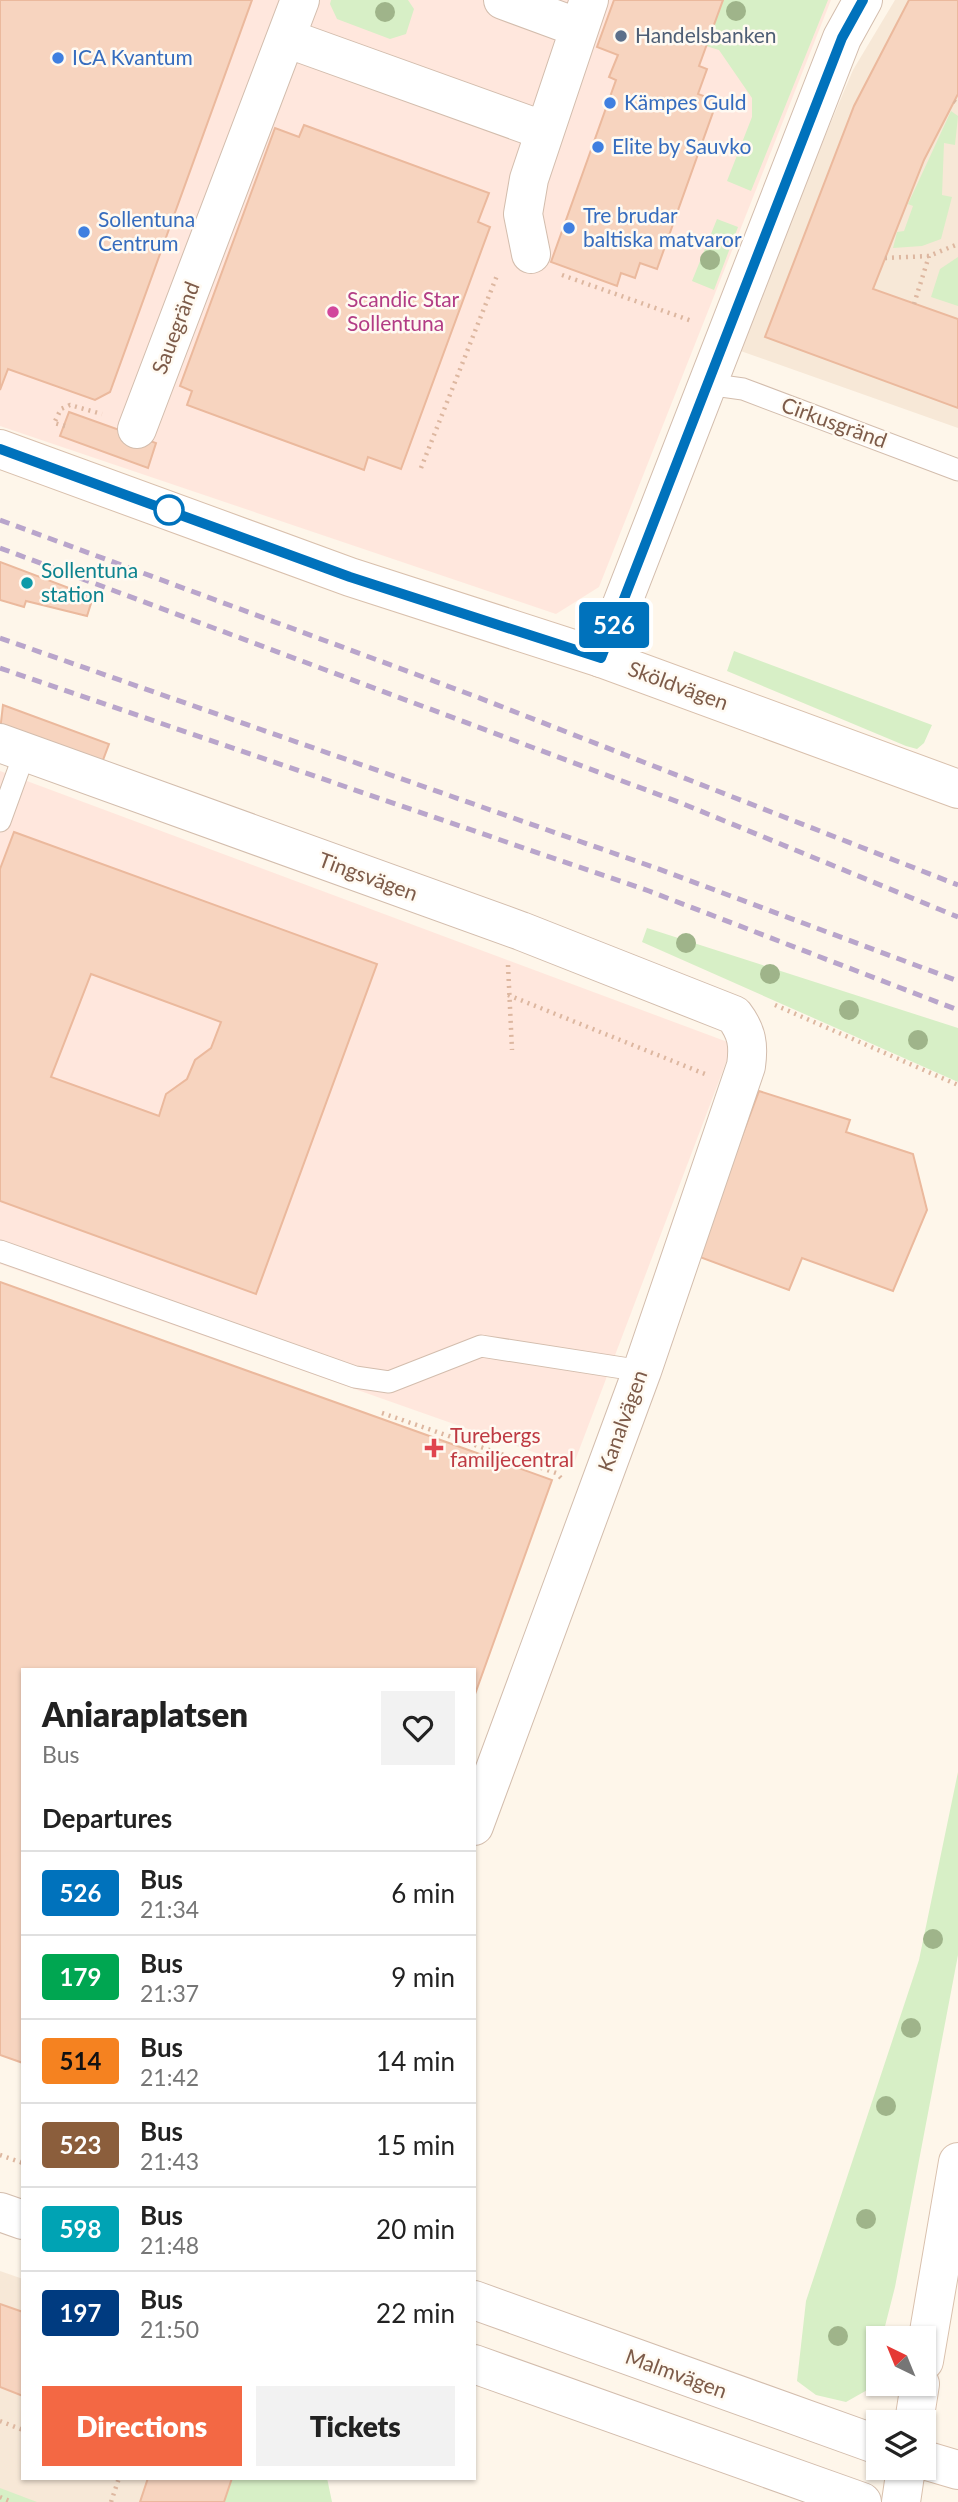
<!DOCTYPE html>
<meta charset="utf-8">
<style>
:root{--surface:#fff;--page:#f2f2f2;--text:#222;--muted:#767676;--line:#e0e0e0;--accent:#f36844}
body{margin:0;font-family:Lato,sans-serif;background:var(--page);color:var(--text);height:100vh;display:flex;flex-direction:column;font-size:26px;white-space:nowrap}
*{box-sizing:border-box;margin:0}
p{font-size:23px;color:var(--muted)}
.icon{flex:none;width:38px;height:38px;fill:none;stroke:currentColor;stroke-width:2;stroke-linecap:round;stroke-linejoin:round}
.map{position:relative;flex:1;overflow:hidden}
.side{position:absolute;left:21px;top:1668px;width:455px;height:812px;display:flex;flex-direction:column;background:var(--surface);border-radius:0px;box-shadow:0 2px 5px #0004}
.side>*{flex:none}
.badge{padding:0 14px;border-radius:5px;font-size:24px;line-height:46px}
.needle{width:46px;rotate:317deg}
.buttons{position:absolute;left:866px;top:2326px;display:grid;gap:14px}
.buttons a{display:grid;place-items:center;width:70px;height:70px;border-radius:0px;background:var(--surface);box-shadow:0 2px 5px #0004;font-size:35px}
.map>.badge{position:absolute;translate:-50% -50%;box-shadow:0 0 0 4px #fff}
h2{padding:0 21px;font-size:26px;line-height:63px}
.round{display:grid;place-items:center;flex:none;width:74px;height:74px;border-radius:0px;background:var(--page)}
.headline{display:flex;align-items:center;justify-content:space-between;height:119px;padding:0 21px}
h1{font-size:33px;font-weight:800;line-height:52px}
.action{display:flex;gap:14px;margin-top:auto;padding:14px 21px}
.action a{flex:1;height:80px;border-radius:0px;background:var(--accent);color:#fff;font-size:28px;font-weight:800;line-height:80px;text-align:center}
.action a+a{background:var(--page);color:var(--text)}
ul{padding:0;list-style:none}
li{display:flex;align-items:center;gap:21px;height:84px;padding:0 21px;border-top:2px solid var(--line)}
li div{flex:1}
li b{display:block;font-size:26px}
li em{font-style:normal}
li .badge{min-width:77px;font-weight:700;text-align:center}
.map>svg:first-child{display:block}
.residential{fill:#f7e8d7}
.commercial{fill:#ffe7dd}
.green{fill:#d7efc6}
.building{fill:#f7d4bf;stroke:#ebb99d;stroke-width:2;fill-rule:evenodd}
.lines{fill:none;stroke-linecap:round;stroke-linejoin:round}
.lane-casing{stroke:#d3bdad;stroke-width:23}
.street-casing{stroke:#d3bdad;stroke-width:40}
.secondary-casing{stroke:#d9c0ad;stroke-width:40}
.path{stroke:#ddb7a0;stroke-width:4.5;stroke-dasharray:2 5;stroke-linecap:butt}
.lane{stroke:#fff;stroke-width:21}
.street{stroke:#fff;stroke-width:38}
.secondary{stroke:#fff;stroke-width:38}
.rail{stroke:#b9a5cb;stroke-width:5;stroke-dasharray:10 7;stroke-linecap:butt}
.tree{fill:#9fb48a}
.line-casing{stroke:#fff;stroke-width:16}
.line{stroke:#0072bc;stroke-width:10}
.service-dot{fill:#5c6f8a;stroke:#fffaf2;stroke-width:2.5}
.shop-dot{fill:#3f7fe0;stroke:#fffaf2;stroke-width:2.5}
.hotel-dot{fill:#d1479c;stroke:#fffaf2;stroke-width:2.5}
.stop-dot{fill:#fff;stroke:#0072bc;stroke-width:3.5}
.culture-dot{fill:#0f9aa8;stroke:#fffaf2;stroke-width:2.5}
.health-dot{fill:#e0444e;stroke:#fffaf2;stroke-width:2.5}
.labels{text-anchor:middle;stroke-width:5;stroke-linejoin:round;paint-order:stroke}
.service-label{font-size:21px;fill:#4e5e75;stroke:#fffaf2;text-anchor:start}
.shop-label{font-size:21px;fill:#366cbe;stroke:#fffaf2;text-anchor:start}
.hotel-label{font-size:21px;fill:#b23c85;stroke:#fffaf2;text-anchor:start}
.street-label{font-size:21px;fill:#7d5b49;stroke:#fffaf2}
.culture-label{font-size:21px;fill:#0d838f;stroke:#fffaf2;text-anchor:start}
.health-label{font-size:21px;fill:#be3a42;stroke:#fffaf2;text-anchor:start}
</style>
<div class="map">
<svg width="958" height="2502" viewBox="0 0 958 2502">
<rect width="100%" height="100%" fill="#fef6ea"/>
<path class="residential" d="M895,0H958V428L735,349L853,70Z
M0,2271L23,2279V2478H265L257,2502H0Z"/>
<path class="commercial" d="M0,0H831L599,587L556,614L0,426Z
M0,771L733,1044L573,1466L0,1264Z"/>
<path class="green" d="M331,0H408L414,9L406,34L390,39L337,19L330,4Z
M723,0H828L751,191L727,181L752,117V98L719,50L706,46Z
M951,111L958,116L955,145L944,143L942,195L952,197L941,239L922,246L893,248L897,232L904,231L913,206L908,204Z
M717,219L738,227L714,290L692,281Z
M958,257V306L931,297L940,269Z
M734,651L932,725L924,743L917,749L906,746L727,671Z
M647,928L958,1028V1082L642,942Z
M958,1772V1955L895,2287L882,2338H878V2351L869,2389L846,2402L816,2395L797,2381L806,2301L919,1960Z
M232,2478H327L332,2502H224Z
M0,2488L37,2502H0Z"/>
<path class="building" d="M0,0H252L110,392L95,400L8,369L0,390Z
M614,0H723L699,66L707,69L698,94L717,101L657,269L640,263L635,278L621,273L617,286L551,262L616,80L609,77L618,55L597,47Z
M909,0H958V94L924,160L873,289L958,319V408L765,337L854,106Z
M304,125L489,193L478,222L490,227L401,469L368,457L364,470L187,405L192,391L180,386L275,128L299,137Z
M69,412L156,443L148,468L60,436Z
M0,562L93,597L87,616L26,601L24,607L0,600Z
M3,705L109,744L100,768L0,731Z
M14,832L377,964L256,1294L0,1201V869ZM91,974L221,1022L211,1048L195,1060L187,1079L166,1094L159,1116L51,1077Z
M759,1091L850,1120L846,1132L913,1154L927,1210L893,1291L802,1258L789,1290L697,1256Z
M0,1282L552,1480L474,1697V1670H23V2063L0,2055Z
M0,2304L23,2312V2396L0,2387Z
M148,2478H232L224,2502H140Z"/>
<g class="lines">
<defs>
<path id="lane" d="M707,384L743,389L958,470
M0,821L25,752
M0,1251L355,1377L389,1382L481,1346L642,1371"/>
<path id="street" d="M503,0L579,28
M286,38L545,131
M531,254L523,214L529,179L589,0
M137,429L300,0
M601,658L842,38L863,0
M0,743L521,931L734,1015C747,1032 749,1045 746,1066L642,1371L474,1826
M0,2212L23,2220
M474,2300L878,2445
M474,2364L862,2502"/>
<path id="secondary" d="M0,449L350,577L601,658L958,789
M924,2361L958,2162
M914,2422L920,2384
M924,2460L958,2470
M901,2502L906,2468"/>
</defs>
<use href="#lane" class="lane-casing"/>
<use href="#street" class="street-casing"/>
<use href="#secondary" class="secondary-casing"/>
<path class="path" d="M954,101L958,104
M885,258L929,256L958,244
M562,275L692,321
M914,304L929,256
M65,426L54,423L61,409L70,405L102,414
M421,468L498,273
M508,965L512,1050
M508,995L705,1074
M775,1005L958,1085
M382,1413L556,1473L561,1478
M0,2155L23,2163
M0,2421L23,2430
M0,2497L12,2502
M111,2502L119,2478"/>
<use href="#lane" class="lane"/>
<use href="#street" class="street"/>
<use href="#secondary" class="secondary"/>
<path class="rail" d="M0,520L477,697L958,885
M0,548L681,803L958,917
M0,638L656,868L958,981
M0,668L649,891L958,1010"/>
</g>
<g class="tree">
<circle cx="736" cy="11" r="10"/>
<circle cx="385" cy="12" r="10"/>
<circle cx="710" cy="260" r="10"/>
<circle cx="686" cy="943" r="10"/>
<circle cx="770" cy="974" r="10"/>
<circle cx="849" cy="1010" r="10"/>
<circle cx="918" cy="1040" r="10"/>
<circle cx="933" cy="1939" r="10"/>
<circle cx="911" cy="2028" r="10"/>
<circle cx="886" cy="2106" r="10"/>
<circle cx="866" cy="2219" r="10"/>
<circle cx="838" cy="2336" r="10"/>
</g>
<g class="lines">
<defs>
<path id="line" d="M0,449L350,577L601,658L842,38L863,0"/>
</defs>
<use href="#line" class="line-casing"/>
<use href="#line" class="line"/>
</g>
<circle class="service-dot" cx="621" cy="36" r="7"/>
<g class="shop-dot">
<circle cx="58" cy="58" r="7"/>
<circle cx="610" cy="103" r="7"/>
<circle cx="598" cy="147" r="7"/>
<circle cx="569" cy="228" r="7"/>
<circle cx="84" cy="232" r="7"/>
</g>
<circle class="hotel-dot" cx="333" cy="312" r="7"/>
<circle class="stop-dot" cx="169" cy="510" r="14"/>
<circle class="culture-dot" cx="27" cy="583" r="7"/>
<path class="health-dot" d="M430.5 1437.5h7v7h7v7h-7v7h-7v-7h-7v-7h7z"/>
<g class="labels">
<g class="service-label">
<text x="635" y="43">Handelsbanken</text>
</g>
<g class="shop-label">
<text x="72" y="65">ICA Kvantum</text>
<text x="624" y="110">Kämpes Guld</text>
<text x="612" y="154">Elite by Sauvko</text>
<text x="583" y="223">Tre brudar<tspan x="583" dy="24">baltiska matvaror</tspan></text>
<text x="98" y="227">Sollentuna<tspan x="98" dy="24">Centrum</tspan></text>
</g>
<g class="hotel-label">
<text x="347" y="307">Scandic Star<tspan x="347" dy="24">Sollentuna</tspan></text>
</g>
<g class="street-label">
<text transform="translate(176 328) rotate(-69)" y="7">Sauegränd</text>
<text transform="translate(834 423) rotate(20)" y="7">Cirkusgränd</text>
<text transform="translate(678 686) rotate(20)" y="7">Sköldvägen</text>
<text transform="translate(368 877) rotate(20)" y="7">Tingsvägen</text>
<text transform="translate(623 1421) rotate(-70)" y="7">Kanalvägen</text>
<text transform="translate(676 2374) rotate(20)" y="7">Malmvägen</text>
</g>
<g class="culture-label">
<text x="41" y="578">Sollentuna<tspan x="41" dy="24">station</tspan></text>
</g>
<g class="health-label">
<text x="450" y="1443">Turebergs<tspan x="450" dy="24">familjecentral</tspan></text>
</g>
</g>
</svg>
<div class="buttons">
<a><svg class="needle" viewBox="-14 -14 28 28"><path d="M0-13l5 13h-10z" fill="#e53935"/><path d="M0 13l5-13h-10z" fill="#767676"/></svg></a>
<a><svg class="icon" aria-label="layers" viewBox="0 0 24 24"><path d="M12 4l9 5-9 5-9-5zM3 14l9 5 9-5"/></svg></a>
</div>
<b class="badge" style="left:614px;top:625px;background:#0072bc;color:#fff">526</b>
<section class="side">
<div class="headline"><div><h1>Aniaraplatsen</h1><p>Bus</p></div><a class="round"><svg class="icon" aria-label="heart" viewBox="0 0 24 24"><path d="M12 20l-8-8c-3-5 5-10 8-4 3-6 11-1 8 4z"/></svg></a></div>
<h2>Departures</h2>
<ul>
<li><span class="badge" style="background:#0072bc;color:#fff">526</span><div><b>Bus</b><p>21:34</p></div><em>6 min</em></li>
<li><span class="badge" style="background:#00a651;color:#fff">179</span><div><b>Bus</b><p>21:37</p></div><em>9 min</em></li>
<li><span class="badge" style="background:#f58220;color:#111">514</span><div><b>Bus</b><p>21:42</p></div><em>14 min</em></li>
<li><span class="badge" style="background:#8b5e3c;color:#fff">523</span><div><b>Bus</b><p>21:43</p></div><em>15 min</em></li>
<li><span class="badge" style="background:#00a3b4;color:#fff">598</span><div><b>Bus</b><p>21:48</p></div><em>20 min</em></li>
<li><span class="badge" style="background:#003b80;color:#fff">197</span><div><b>Bus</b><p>21:50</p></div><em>22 min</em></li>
</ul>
<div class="action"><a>Directions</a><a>Tickets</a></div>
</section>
</div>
